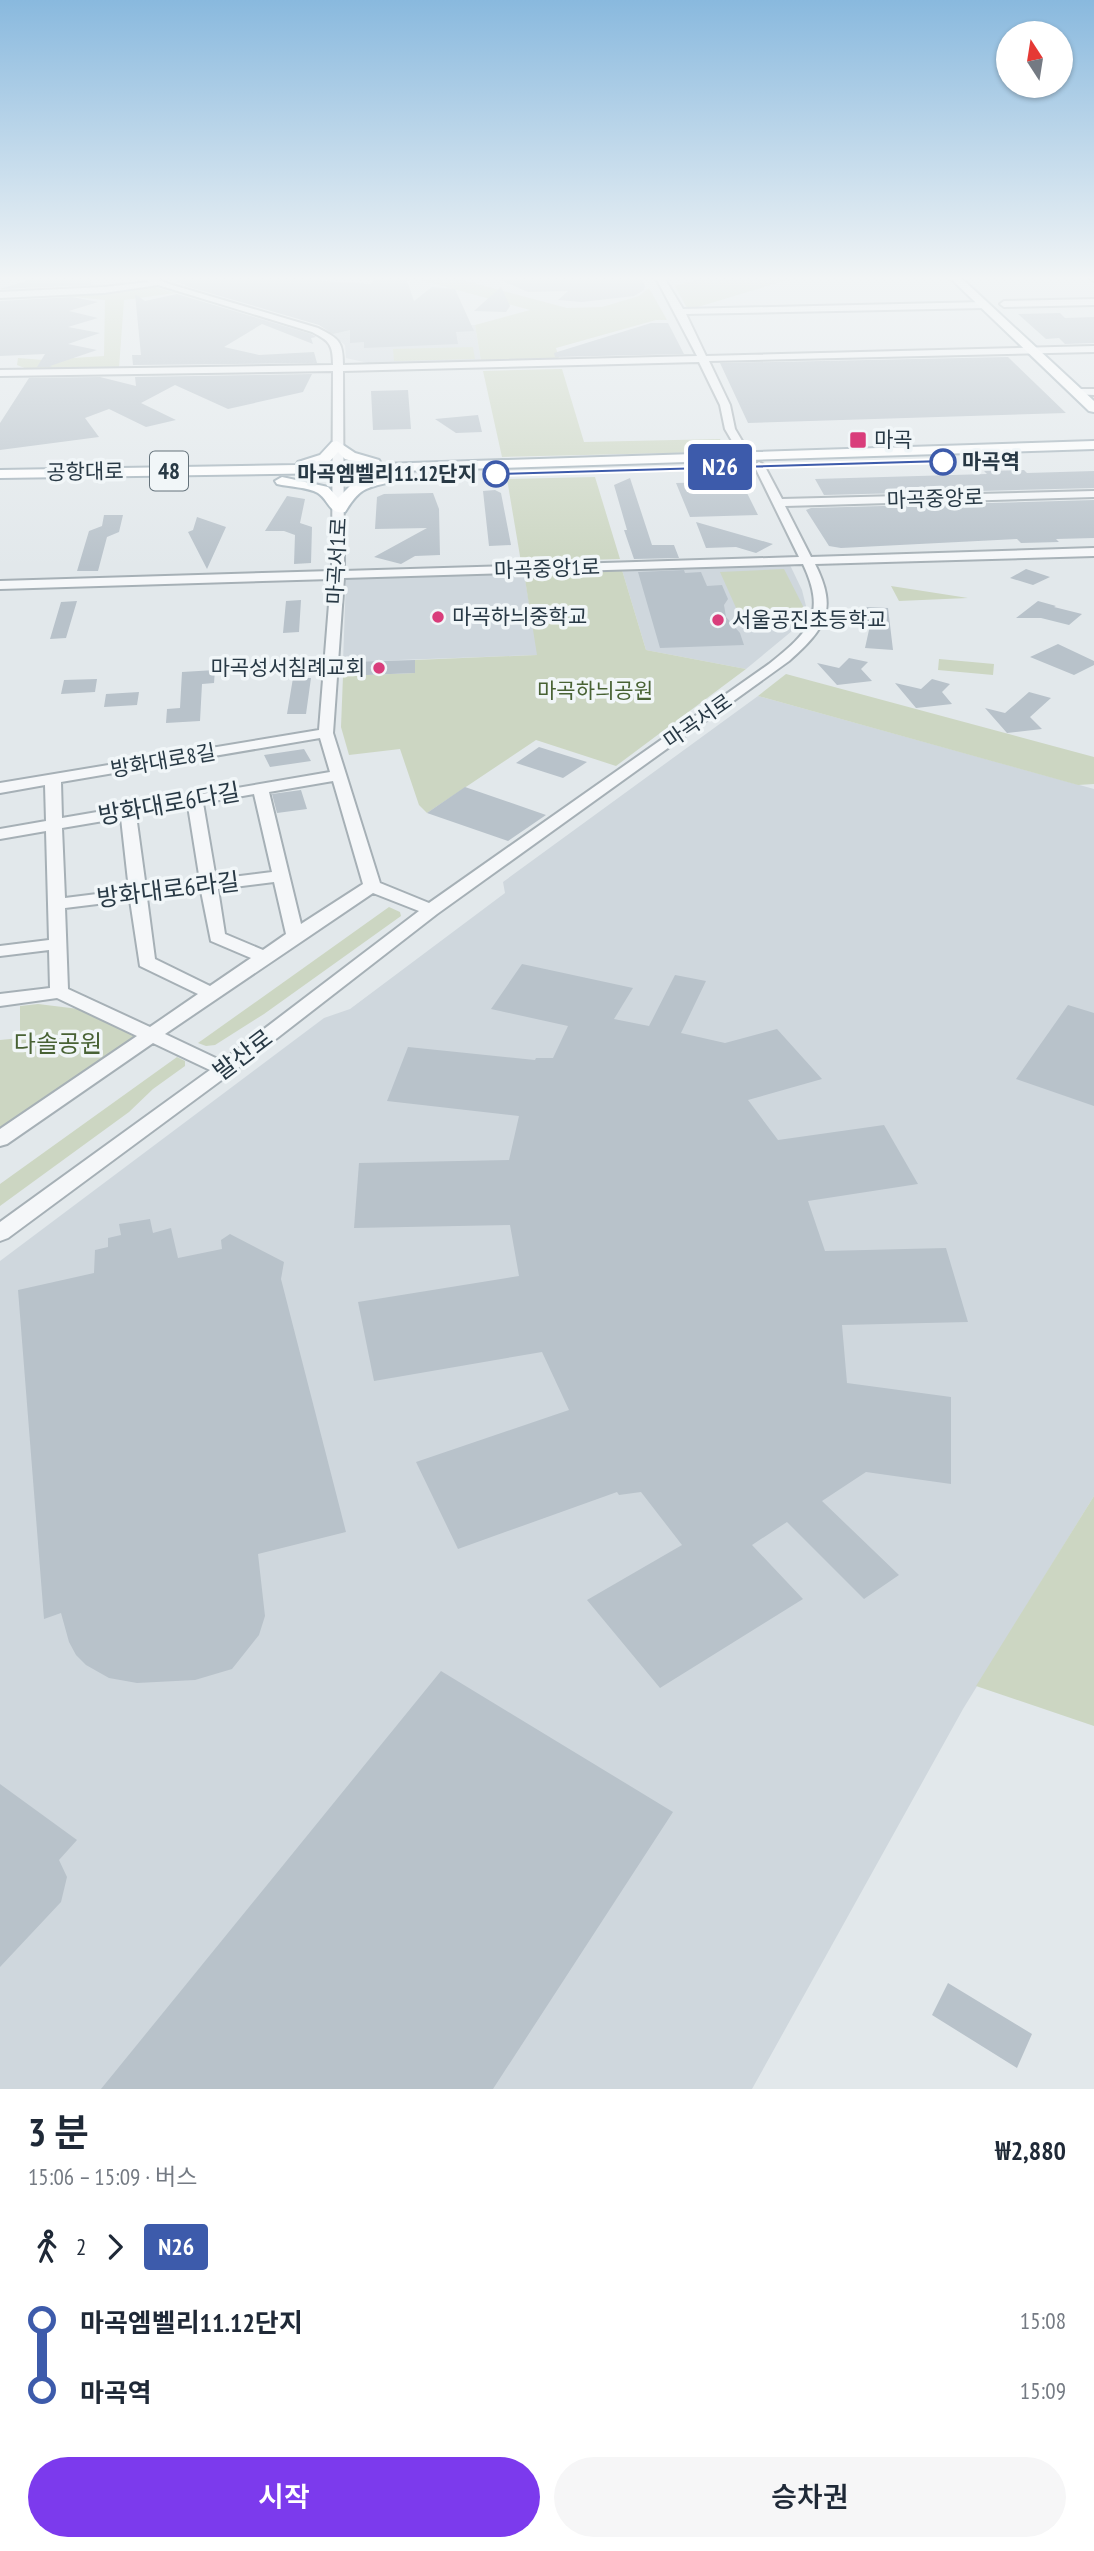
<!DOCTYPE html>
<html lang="ko">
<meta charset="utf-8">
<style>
:root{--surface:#fff;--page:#f6f6f7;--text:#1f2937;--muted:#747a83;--accent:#7c3aed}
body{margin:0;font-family:"PT Sans Narrow","Noto Sans KR",sans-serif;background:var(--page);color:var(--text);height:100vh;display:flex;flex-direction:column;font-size:26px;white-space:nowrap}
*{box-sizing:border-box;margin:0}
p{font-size:23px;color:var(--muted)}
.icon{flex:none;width:38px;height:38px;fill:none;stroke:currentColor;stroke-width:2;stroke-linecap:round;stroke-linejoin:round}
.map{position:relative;height:2089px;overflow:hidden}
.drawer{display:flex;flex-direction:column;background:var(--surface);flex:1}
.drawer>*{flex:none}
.badge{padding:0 14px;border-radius:5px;font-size:24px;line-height:46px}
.needle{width:46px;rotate:348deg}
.buttons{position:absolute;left:996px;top:21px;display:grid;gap:14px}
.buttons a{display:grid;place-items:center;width:77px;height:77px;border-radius:50%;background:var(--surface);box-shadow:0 2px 5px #0004;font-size:35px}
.map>.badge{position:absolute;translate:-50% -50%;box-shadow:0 0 0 4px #fff}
.legs{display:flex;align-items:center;gap:10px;height:77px;padding:0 28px;font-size:23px}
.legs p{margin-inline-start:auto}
.head{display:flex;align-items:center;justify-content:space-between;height:119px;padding:0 28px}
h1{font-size:38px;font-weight:600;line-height:52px}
.action{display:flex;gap:14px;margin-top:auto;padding:14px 28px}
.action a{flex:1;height:80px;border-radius:42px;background:var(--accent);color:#fff;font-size:28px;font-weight:600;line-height:80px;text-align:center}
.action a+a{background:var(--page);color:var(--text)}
ul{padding:0 28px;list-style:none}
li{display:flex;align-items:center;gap:24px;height:70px;font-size:26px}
li i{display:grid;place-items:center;width:10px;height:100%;margin:0 9px;background:currentColor}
li i::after{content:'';width:18px;height:18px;margin:-9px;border:5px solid;border-radius:50%;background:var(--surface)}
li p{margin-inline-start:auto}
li:first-child i{background:linear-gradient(#0000 50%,currentColor 0)}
li:last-child i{background:linear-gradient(currentColor 50%,#0000 0)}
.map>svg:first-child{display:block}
.built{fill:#cfd7dd}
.green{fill:#ccd6c2}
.building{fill:#b8c2ca}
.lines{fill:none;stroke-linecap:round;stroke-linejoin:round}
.minor-casing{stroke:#a6b0b6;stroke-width:4}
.major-casing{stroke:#a0afb8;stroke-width:4}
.minor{fill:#f5f7f9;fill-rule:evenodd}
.major{fill:#fff;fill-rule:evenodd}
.line-1{fill:#3d5bab;stroke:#fff;stroke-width:2}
.poi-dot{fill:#d93d7b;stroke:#f1f6f8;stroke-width:2.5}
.stop-1-dot{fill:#fff;stroke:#3d5bab;stroke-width:3.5}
.labels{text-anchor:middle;stroke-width:7;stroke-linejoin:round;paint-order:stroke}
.far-poi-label{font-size:21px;fill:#283945;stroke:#f1f6f8;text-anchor:start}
.far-stop-label{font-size:21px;font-weight:bold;fill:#283945;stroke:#f1f6f8;text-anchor:start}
.far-street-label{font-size:21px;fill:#283945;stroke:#f1f6f8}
.far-park-label{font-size:21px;fill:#486234;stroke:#f1f6f8}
.shield{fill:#f1f6f8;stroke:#64727b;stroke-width:2}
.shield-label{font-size:23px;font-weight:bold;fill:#283945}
.street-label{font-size:24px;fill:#283945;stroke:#f1f6f8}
.park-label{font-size:24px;fill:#486234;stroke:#f1f6f8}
</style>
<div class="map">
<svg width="1094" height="2089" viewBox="0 0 1094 2089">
<rect width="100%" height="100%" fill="#e2e8eb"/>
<path class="built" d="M475,325L481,361L368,363L346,358L345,345L326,329Z
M790,565L802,590L807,610L792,631L746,669L646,650L622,570Z
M524,573L538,655L343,662L346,579Z
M758,696L1094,789V1496L963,1709L752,2089H0V1261L324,1018L350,1009L505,893L503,882Z"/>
<path class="green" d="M406,276H448L567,308L602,307L639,296L649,288L667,320H656L556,348L559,359L481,361L475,325L530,310Z
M711,276H800L688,310L675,286Z
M151,286L175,293L124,300L119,368L27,369L17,365L18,358L43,360L104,356L105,300L46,294Z
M473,347L475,359L394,361L393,349Z
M562,369L584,442L720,439L725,449L714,452L502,457L483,371Z
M595,477L620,559L521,562L507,479Z
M784,569L804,608L737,610L720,572Z
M622,570L646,650L746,669L616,766L536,740L427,813L419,805L400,749L349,755L341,727L343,676L415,673V660L537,655L524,573Z
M891,586L968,598L899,601Z
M939,659L994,664L993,675L938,670Z
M786,674L1094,757V784L1078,785L758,696Z
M389,907L400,912L401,916L264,1014L215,1045L206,1046L198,1043Z
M38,1004L87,1010L135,1037L0,1129V1040L20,1038V1006Z
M177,1057L185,1061V1066L153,1089L129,1112L0,1206V1184Z
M1094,1496V1726L976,1686Z"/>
<path class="building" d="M42,276H90L91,285L0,289Z
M206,276H316L311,280L370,284L380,276L406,278L414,301L432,287L455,289L474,331L456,332L458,344L364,348V342L350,343V330L333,334L319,325L189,287L176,281Z
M491,276H619L622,280L641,279L645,285L644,290L634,296L582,302L558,300L568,291L528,292Z
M501,287L510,306L506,312L474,311Z
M135,294L145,301L177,294L311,334L316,337L311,338L313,344L262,324L224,347L259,355L314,352L317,363L133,365L132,355H141Z
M72,297L98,302L69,311L98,318L68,327L100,333L68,344L97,350L50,366L52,367H37L45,354L0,356V301Z
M1060,313L1065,318L1094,317V343L1065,344L1059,338L1046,339L1018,314Z
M651,323H668L684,354L555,357L554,353Z
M1008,357L1066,413L748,423L720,363Z
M312,374L303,392L228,409L175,385L141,403L176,420L146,427L109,409L85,418L99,437L0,450V423L29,378L100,377L136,386L135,377Z
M408,390L411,429L373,430L371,391Z
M478,415L482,432L456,433L435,419Z
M1024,470L1027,473L1094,471V488L824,495L815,479L987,474L984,471Z
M712,475H726L728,479L742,483L758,515L690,517L676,483L714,482Z
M630,478L652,545H674L679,558L634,559L624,530H627L614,485Z
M495,490L501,493L511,545L489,546L483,491Z
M433,493L439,509L440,555L415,556L401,564L374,557L427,528L375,529L377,497L384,494Z
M287,496L305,499L300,523L312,527L311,563L294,564L295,535L284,531H265Z
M1094,500V538L1056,539L1059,542L1021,543L1017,539L841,548L829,546L806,510L811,508Z
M104,515H123L119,532L107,537L98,571H77L89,531L102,526Z
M197,517L226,527L207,569L188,532L193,530Z
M696,522L773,544L756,553L736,547L706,548Z
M1026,569L1050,577L1033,585L1010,578Z
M684,570L685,573L701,572L707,586L722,585L728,599L724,605L726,617L740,633L744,645L660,648L638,572Z
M301,600L299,632L283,633L286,601Z
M77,601L66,638L50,639L61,602Z
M1038,601L1056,606L1054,607L1082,614L1069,625L1041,618H1016Z
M865,607L888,608L893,650L865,648L869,630Z
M1058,644L1094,661V665L1074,675L1030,657Z
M849,658L868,662L861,669L872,681L837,685L817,663L839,668Z
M415,660V673L343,676V662Z
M215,670L214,683L202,684L200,721L166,723L167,709L180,708L182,672Z
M293,678H311L306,714H287Z
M97,679L95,692L61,694L64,680Z
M932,679L950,684L942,692L952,704L916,708L895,683L921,689Z
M139,692L137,705L104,707L106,694Z
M1029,692L1051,698L1030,717L1042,729L1007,733L985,708L1005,713Z
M539,747L587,762L563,778L516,763Z
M304,749L311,761L270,767L264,755Z
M465,787L546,815L508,841L427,813Z
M301,790L307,809L277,813L272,794Z
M522,964L633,988L614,1019L649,1026L675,975L706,981L681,1033L725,1043L777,1029L822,1079L748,1100L778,1140L884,1125L918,1184L808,1201L825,1251L946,1248L968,1322L842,1325L847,1383L951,1397V1484L866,1472L822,1501L899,1575L864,1599L787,1522L752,1545L803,1599L660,1688L587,1600L682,1545L641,1492L619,1495L617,1492L458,1549L416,1462L569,1410L542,1352L374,1381L358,1302L519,1276L510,1225L354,1228L359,1163L509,1160L519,1116L387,1101L408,1047L535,1060L536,1058H553L568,1026L491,1009Z
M1068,1005L1094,1013V1106L1016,1079Z
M150,1219L153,1233L171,1228L178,1258L222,1249L221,1240L230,1234L284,1262L281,1279L346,1532L258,1554L265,1616L259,1635L232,1669L195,1680L137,1683L109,1678L86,1665L76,1655L69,1642L61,1613L44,1619L18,1290L94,1273L95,1250L108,1247V1238L121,1235L119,1224Z
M441,1671L673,1812L493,2089H101Z
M0,1784L77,1840L59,1860L67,1877L61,1902L0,1967Z
M948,1983L1032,2034L1017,2068L932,2015Z"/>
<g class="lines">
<defs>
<path id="minor" d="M139,276H149L169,284L318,328C339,339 343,341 343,365L697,356L655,276H663L683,309L984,302L988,305L984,308L686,314L706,356L1094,346V352L709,361L730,405L735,429L751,456L746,459L742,458L725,429L720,405L699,362L343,371L344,571L799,557L754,465L759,462L764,465L782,499L1094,491V497L785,506L811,557L1094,548V556L815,564C838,610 826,628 789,661L437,914L254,1056L8,1238L0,1241V1222L210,1070L153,1043L7,1144L0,1146V1129L137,1036L57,998L0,1006V994L50,988L49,950L0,956V946L49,940L46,831L0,839V829L46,821L45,785L0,793V783L319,730L331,579L0,589V581L332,571L333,371L0,376V370L333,365C333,345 330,341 312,332L158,285L104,293L0,298V292L104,287L149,282ZM803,564C827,615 809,632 769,664L429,903L380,883L333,733L344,578ZM320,738L330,772L62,818L61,782ZM333,781L363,884L301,924L269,792ZM254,794L272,872L216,879L203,803ZM188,806L200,881L146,888L136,815ZM121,818L129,890L65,898L62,828ZM274,882L286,934L263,950L225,934L218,889ZM201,891L211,941L251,958L210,986L155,959L147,898ZM373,893L419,911L222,1061L165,1034ZM130,900L140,966L198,994L150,1027L68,989L65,908Z
M1086,276H1094V281Z
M1094,299V305L1004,307L1000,304L1004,301Z
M1077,389H1094V395L1074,394V390Z"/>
<path id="major" d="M948,276H959L1094,401V412L1089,411Z
M337,441L355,453L379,460L381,464L1094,441V449L339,473L0,478V470L296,465L298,462L320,455L332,442ZM338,452L345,459L363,464L317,465L330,461Z
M390,474L397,478L395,481C367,488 361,486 345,512C329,515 329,500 318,493C308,487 289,487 277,484L275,481L282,477L328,487L338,498L354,482Z"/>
</defs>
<use href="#minor" class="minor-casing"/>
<use href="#major" class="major-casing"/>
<use href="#minor" class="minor"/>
<use href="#major" class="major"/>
</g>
<linearGradient id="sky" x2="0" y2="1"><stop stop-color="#89b9de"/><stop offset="0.49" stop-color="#f2f5f6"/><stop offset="1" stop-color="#f2f5f6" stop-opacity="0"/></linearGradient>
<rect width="1094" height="568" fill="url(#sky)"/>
<path class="line-1" d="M943,459L946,463L496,476L493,474L496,472Z"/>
<g class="poi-dot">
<rect x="849" y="431" width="18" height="18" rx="3.5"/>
<circle cx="438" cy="617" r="7"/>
<circle cx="718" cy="620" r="7"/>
<circle cx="379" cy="668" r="7"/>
</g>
<g class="stop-1-dot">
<circle cx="943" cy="462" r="12"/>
<circle cx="496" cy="474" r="12"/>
</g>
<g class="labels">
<g class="far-poi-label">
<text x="874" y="447">마곡</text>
<text x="452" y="624">마곡하늬중학교</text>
<text x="732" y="627">서울공진초등학교</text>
<text x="365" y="675" text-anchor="end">마곡성서침례교회</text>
</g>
<g class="far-stop-label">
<text x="962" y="469">마곡역</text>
<text x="477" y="481" text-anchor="end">마곡엠벨리11.12단지</text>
</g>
<g class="far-street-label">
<text transform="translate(85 472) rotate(-1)" y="7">공항대로</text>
<text transform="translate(935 499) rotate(-2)" y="7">마곡중앙로</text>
<text transform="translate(337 561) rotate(-87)" y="7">마곡서1로</text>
<text transform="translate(547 569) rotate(-2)" y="7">마곡중앙1로</text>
<text transform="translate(698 721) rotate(-35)" y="7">마곡서로</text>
<text transform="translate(163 761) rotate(-10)" y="7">방화대로8길</text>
</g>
<g class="far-park-label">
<text x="595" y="698">마곡하늬공원</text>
</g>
<rect class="shield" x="150" y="451.5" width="38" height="39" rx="5"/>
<g class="shield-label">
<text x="169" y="479">48</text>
</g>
<g class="street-label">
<text transform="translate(169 804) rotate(-10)" y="8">방화대로6다길</text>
<text transform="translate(168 890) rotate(-7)" y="8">방화대로6라길</text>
<text transform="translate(243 1055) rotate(-37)" y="8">발산로</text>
</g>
<g class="park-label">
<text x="58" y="1052">다솔공원</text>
</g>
</g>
</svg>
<div class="buttons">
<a><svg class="needle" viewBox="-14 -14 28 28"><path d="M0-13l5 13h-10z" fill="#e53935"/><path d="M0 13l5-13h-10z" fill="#747a83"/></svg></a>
</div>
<b class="badge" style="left:720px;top:467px;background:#3d5bab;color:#fff">N26</b>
</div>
<section class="drawer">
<div class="head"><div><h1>3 분</h1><p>15:06 – 15:09 · 버스</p></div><b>₩2,880</b></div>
<div class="legs"><svg class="icon" aria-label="walk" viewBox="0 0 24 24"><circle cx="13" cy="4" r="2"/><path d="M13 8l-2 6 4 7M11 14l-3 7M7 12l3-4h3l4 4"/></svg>2<svg class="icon" aria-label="forward" viewBox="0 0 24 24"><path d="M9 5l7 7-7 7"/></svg><b class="badge" style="background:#3d5bab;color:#fff">N26</b></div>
<ul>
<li><i style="color:#3d5bab"></i><b>마곡엠벨리11.12단지</b><p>15:08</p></li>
<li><i style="color:#3d5bab"></i><b>마곡역</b><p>15:09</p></li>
</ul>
<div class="action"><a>시작</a><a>승차권</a></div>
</section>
